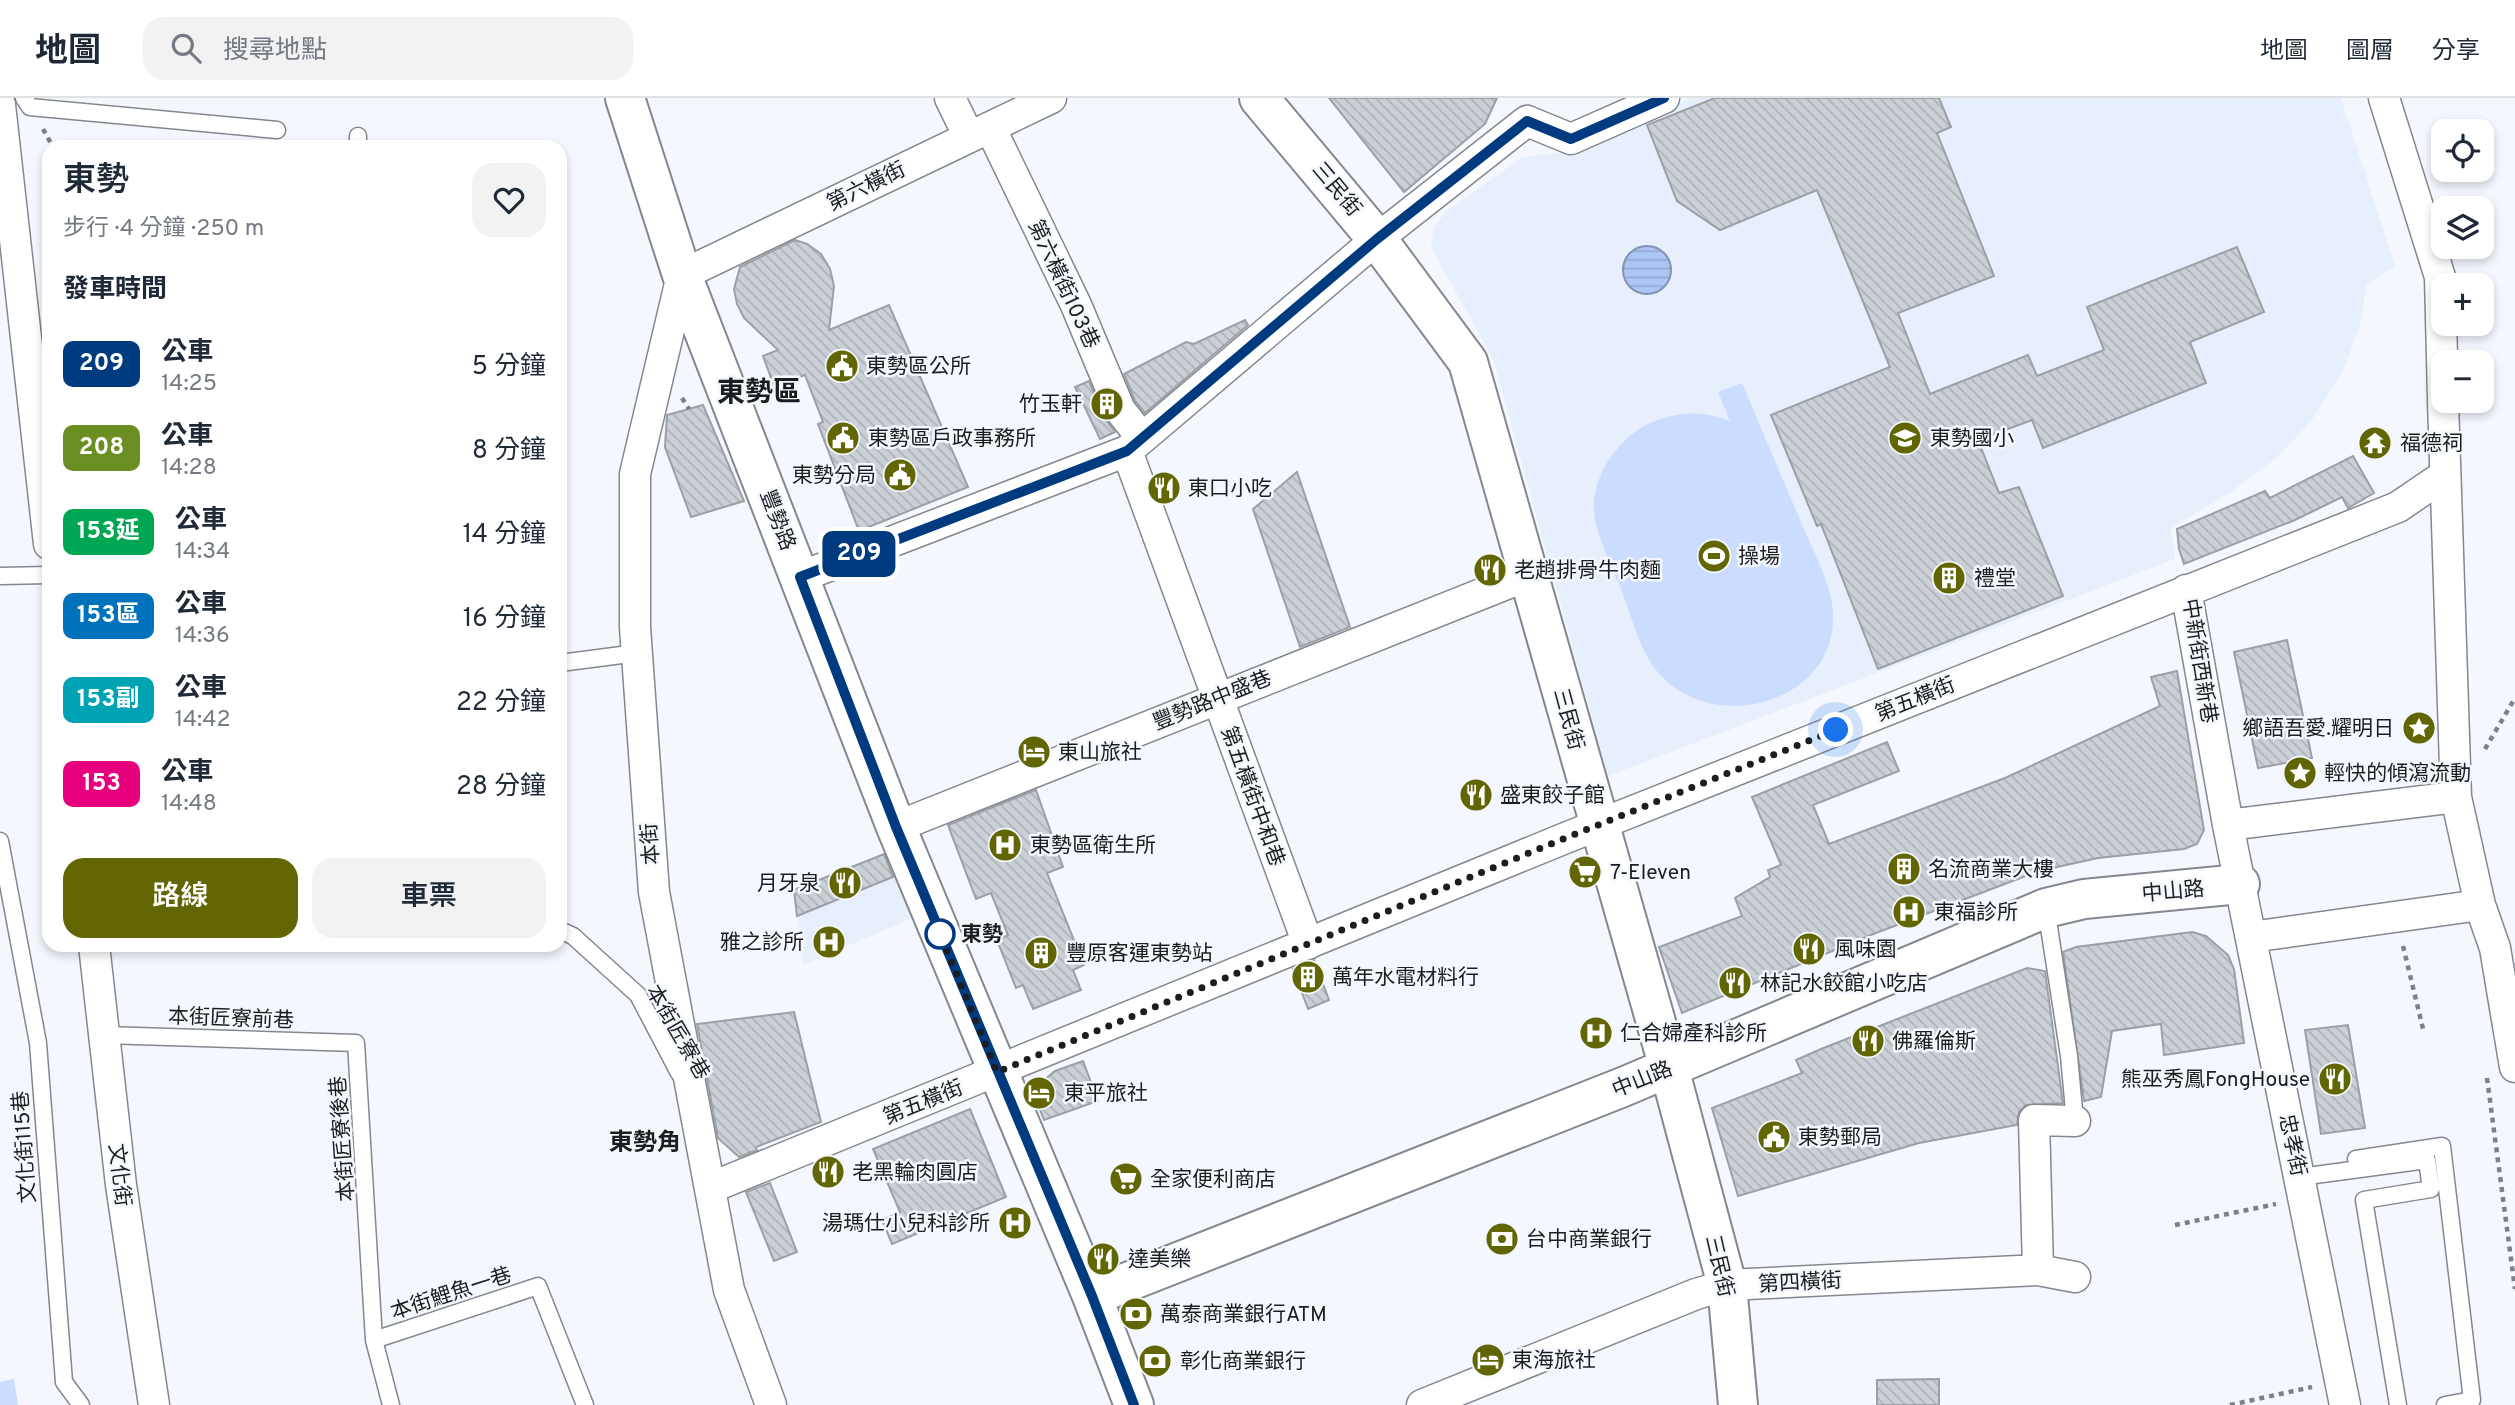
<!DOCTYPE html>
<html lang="zh-TW">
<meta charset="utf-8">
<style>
:root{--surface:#fff;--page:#f2f2f3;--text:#1f2937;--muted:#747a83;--line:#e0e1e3;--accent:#616603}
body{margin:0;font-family:Overpass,"Noto Sans TC",sans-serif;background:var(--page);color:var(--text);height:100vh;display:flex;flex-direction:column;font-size:26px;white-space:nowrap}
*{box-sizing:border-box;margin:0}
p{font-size:23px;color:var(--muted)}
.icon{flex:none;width:38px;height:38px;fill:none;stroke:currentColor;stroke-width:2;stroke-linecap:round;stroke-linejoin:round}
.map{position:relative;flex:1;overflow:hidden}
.details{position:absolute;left:42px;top:42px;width:525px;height:812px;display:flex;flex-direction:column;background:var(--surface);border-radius:21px;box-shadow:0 4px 10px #0003}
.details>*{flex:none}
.badge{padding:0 14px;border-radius:10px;font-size:24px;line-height:46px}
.tools{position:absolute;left:2431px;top:21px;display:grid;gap:14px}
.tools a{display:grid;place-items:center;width:63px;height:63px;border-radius:14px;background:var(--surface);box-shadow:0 4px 10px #0003;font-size:35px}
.you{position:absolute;width:35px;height:35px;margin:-18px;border:5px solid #fff;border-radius:50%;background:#1a73e8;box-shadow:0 0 0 10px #1a73e833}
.map>.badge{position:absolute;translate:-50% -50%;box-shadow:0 0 0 4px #fff}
h2{padding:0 21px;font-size:26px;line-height:63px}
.round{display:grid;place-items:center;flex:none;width:74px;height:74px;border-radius:21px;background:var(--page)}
.headline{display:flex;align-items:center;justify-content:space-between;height:119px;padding:0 21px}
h1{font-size:33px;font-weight:600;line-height:52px}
.primary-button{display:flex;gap:14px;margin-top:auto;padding:14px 21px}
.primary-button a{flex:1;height:80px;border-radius:21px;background:var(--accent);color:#fff;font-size:28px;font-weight:600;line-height:80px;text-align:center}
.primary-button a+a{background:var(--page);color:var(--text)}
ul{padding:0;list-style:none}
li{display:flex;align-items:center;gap:21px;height:84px;padding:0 21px}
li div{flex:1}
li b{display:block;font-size:26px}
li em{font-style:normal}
li .badge{min-width:77px;font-weight:700;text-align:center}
header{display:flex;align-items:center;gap:42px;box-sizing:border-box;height:98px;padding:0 35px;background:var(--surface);border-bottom:2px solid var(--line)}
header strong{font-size:33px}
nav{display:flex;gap:38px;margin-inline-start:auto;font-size:24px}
.search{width:490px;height:63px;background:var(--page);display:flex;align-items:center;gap:18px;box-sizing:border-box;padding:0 24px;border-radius:21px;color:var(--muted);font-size:26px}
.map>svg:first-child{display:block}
.built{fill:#e7effd}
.park{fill:#cbddfe}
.water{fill:url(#water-rules);stroke:#8293b4;stroke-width:2}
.building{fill:url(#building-back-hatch);stroke:#9b9fa6;stroke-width:2}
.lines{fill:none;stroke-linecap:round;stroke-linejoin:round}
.lane-casing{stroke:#83878e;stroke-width:19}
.street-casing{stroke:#83878e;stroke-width:33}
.secondary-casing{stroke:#83878e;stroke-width:42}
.path{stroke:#7e8085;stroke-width:4.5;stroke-dasharray:5 5;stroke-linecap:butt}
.lane{stroke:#fff;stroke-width:16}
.street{stroke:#fff;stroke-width:30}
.secondary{stroke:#fff;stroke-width:38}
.line-casing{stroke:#fff;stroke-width:16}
.line{stroke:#003b80;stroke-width:10}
.walk{stroke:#1c1d20;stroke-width:7;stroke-dasharray:0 12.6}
.stop-dot{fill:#fff;stroke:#003b80;stroke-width:3.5}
.labels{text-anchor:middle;stroke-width:5;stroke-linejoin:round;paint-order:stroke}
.street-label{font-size:21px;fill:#1c1d20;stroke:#f4f8fe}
.poi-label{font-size:21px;fill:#1c1d20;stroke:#f4f8fe;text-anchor:start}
.stop-label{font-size:21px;font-weight:bold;fill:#1c1d20;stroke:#f4f8fe;text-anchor:start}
.quarter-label{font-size:24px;font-weight:bold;fill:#1c1d20;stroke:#f4f8fe}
.district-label{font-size:28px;font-weight:bold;fill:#1c1d20;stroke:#f4f8fe}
</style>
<header>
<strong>地圖</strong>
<div class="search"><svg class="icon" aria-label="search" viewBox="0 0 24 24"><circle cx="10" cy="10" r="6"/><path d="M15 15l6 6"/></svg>搜尋地點</div>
<nav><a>地圖</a><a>圖層</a><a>分享</a></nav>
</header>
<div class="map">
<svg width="2515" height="1307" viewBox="0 0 2515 1307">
<defs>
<pattern id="water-rules" width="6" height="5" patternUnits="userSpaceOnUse" patternTransform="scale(1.75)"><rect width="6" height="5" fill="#aec6f4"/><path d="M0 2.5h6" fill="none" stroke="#95aad1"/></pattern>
<pattern id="building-back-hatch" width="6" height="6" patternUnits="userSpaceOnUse" patternTransform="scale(1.75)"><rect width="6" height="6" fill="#cbd0d7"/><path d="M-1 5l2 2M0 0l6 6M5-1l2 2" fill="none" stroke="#aeb2b8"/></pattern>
</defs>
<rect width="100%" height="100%" fill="#f4f8fe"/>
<path class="built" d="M1691,0H2341L2395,168L2366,188L2361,224L2344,271L2312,322L2278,359L2231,394L2171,430L2175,461L1608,678L1493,261L1431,149L1434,130L1445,114L1523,59L1572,53Z
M896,778L913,820L803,867L797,818Z"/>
<path class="park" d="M1742,285C1762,333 1783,382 1804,431C1815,457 1832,487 1833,516C1837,611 1695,643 1648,560C1636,539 1630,514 1621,491C1612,469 1600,445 1595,422C1588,383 1615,343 1648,326C1675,313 1703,312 1730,323L1718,294Z
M14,1281L18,1307H0V1284Z"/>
<path class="water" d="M1623 172a24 24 0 1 1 48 0a24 24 0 1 1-48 0Z"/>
<path class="building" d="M1329,0H1497L1485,26L1404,94Z
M1715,0H1939L1951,29L1937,35L1994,178L1898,215L1930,296L2028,257L2037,278L2104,252L2087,209L2237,149L2264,214L2190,244L2206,285L2043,350L2032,322L1978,342L1999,395L2019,389L2063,498L1878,571L1821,426L1817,428L1771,317L1890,269L1817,92L1720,132L1677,103L1647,27Z
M795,142L807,146L821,156L830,171L834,188L829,232L889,207L968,389L859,433L818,326L823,324L805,277L774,288L763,258L778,252L744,220L737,206L734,191L740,169Z
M1245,222L1248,227L1145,315L1135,303L1124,276L1186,244L1194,246Z
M1089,283L1104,319L1115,334L1100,341L1075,289Z
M703,307L744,403L691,419L665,349L667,317Z
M2353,358L2374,395L2348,410L2342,399L2295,422L2184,466L2179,451L2177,431L2265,393L2270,400Z
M1297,374L1350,529L1300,549L1253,411Z
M2287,542L2312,660L2258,670L2234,554Z
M2177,573L2204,732L2197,746L2184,751L2098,760L2039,773L1876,835L1682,915L1659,849L1742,818L1735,800L1770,779L1768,772L1781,767L1752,699L1887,644L1899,673L1813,707L1829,746L2005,680L2160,608L2151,579Z
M1036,692L1063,769L1047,775L1084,867L1073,872L1081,892L1033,911L1023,887L1016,890L997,842L1008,837L991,795L976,801L948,727Z
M884,756L893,779L797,818L794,792Z
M2192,834L2206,838L2228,857L2234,871L2244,945L2164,957L2161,926L2112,933L2101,999L2084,1003L2063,854L2076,849Z
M1314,862L1329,902L1308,911L1293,871Z
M2027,870L2045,873L2063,1005L2026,1007L2019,1014L2017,1027L1919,1045L1738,1098L1712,1010L1802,975L1796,962L1821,951Z
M794,914L821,1024L756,1049L757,1052L739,1059L718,1040L697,926Z
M2348,927L2365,1030L2321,1036L2305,932Z
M1083,963L1098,1003L1044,1022L1037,1004L1044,982L1055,973Z
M970,1011L1006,1099L892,1146L882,1122L900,1114L873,1051Z
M770,1085L797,1154L774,1163L746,1094Z
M1939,1281V1307H1877V1282Z"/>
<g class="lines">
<defs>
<path id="lane" d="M24,0L30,9L277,32
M358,38V49
M0,478L49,477
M560,565L637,555
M0,743L38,945L64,1284L81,1307
M2046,810L2069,958L2075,1023
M560,832L573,838L638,897L679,975
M104,937L356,945L374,1242L391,1307
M2356,1061L2442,1048L2472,1302L2445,1307
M2300,1079L2427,1062L2431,1091L2364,1102L2398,1307
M374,1242L538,1188L585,1307"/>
<path id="street" d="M950,0L969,39
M2384,0L2440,179L2443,300
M0,7L49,446
M990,29L1076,207L1120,312L1142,340
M2443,303L2456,699L2480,807L2495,850L2515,969
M1127,353L1308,846
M800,479L1127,353L1377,141L1527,23L1571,41L1664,0
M2186,492L2228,727L2345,1307
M2228,727L2456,699
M896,729L1529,477
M2251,839L2480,807
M94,847L121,1087L154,1307
M710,1090L1563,741L2398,409L2445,377
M2038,1172L2034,1022L2075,1023
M771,1307L729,1192L654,794L635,529V376L682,177L1051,0
M1422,1307L1696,1196L1727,1187L2038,1172L2075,1179"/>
<path id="secondary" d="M625,0L682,177L896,729L1092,1198L1134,1307
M1259,0L1377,141L1468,264L1669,970L1727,1187L1738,1307
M1092,1198L1623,989L2046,810L2084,801L2240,786"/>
</defs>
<use href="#lane" class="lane-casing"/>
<use href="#street" class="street-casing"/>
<use href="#secondary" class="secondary-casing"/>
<path class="path" d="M43,31L53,49
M682,300L689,311
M2485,651L2515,600
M2403,848L2424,935
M2487,980L2515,1191
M2175,1127L2276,1106
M2230,1307L2312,1289"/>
<use href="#lane" class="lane"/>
<use href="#street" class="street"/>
<use href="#secondary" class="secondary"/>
</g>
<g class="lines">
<defs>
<path id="line" d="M1134,1307L1092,1198L896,729L800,479L1127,353L1377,141L1527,23L1571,41L1664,0"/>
</defs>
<use href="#line" class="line-casing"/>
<use href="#line" class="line"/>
<path class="walk" d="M940,836L936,827L997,974L1563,741L1836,632"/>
</g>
<defs>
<symbol id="civic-disc" viewBox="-11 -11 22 22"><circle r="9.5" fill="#616603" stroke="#f4f8fe"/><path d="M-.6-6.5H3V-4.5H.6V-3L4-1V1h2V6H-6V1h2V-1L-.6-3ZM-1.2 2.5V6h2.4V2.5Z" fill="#fff"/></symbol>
<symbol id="building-disc" viewBox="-11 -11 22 22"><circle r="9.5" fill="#616603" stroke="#f4f8fe"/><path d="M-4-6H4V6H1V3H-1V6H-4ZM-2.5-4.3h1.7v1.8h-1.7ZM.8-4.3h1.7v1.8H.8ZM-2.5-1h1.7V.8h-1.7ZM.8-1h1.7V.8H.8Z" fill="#fff"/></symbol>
<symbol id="school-disc" viewBox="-11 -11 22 22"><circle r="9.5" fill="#616603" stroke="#f4f8fe"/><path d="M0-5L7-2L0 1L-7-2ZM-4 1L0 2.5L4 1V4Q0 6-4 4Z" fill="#fff"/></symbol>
<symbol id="temple-disc" viewBox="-11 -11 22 22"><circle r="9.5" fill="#616603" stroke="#f4f8fe"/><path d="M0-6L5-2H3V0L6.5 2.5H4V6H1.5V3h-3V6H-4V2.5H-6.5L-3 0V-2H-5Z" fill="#fff"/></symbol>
<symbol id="restaurant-disc" viewBox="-11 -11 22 22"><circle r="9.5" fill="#616603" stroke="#f4f8fe"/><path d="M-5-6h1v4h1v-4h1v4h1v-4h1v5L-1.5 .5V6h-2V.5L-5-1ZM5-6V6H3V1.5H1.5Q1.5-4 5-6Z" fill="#fff"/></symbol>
<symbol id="stadium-disc" viewBox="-11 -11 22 22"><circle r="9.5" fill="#616603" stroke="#f4f8fe"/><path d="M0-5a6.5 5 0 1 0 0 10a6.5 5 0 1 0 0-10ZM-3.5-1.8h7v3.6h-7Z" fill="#fff"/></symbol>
<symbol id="sight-disc" viewBox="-11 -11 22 22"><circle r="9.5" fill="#616603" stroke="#f4f8fe"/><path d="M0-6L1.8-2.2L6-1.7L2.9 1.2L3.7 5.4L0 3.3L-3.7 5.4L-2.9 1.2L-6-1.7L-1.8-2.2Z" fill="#fff"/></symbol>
<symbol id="hotel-disc" viewBox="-11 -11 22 22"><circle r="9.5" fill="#616603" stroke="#f4f8fe"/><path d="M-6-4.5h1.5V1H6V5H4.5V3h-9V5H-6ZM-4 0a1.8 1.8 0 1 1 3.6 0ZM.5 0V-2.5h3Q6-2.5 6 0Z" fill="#fff"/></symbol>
<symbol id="hospital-disc" viewBox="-11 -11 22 22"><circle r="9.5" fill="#616603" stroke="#f4f8fe"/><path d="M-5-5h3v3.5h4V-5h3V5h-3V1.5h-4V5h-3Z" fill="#fff"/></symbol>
<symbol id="supermarket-disc" viewBox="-11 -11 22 22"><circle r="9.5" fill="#616603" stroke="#f4f8fe"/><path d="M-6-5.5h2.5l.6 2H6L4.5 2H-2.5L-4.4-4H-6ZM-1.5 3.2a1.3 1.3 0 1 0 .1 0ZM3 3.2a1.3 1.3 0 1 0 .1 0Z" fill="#fff"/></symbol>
<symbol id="bank-disc" viewBox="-11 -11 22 22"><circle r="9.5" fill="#616603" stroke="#f4f8fe"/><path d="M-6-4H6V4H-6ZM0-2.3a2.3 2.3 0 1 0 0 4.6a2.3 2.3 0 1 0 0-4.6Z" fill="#fff"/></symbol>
</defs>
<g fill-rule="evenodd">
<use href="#civic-disc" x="823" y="249" width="38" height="38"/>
<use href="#building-disc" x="1088" y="287" width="38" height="38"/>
<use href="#civic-disc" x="824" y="321" width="38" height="38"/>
<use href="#school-disc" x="1886" y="321" width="38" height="38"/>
<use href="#temple-disc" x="2356" y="326" width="38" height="38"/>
<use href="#civic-disc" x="881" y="358" width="38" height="38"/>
<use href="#restaurant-disc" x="1145" y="371" width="38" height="38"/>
<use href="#stadium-disc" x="1695" y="439" width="38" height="38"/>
<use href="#restaurant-disc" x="1471" y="453" width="38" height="38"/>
<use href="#building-disc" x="1930" y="461" width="38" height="38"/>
<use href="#sight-disc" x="2400" y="611" width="38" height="38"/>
<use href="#hotel-disc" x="1015" y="635" width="38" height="38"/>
<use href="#sight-disc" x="2281" y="656" width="38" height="38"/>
<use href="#restaurant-disc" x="1457" y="678" width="38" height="38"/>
<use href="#hospital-disc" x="986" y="728" width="38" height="38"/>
<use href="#building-disc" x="1885" y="752" width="38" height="38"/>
<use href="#supermarket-disc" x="1566" y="755" width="38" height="38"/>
<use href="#restaurant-disc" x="826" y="766" width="38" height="38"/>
<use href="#hospital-disc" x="1890" y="795" width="38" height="38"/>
<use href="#hospital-disc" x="810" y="825" width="38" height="38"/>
<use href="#restaurant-disc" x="1790" y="832" width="38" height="38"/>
<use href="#building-disc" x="1022" y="836" width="38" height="38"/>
<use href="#building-disc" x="1289" y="860" width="38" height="38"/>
<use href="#restaurant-disc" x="1716" y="866" width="38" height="38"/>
<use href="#hospital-disc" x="1577" y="916" width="38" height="38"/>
<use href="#restaurant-disc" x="1849" y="924" width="38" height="38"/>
<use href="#restaurant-disc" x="2316" y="962" width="38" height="38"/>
<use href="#hotel-disc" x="1020" y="976" width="38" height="38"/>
<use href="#civic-disc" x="1755" y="1020" width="38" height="38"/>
<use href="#restaurant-disc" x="809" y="1055" width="38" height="38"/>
<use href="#supermarket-disc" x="1107" y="1062" width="38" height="38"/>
<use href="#hospital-disc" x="996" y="1106" width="38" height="38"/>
<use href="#bank-disc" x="1483" y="1122" width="38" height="38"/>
<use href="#restaurant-disc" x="1084" y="1142" width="38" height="38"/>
<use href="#bank-disc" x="1117" y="1197" width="38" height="38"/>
<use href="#hotel-disc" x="1469" y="1243" width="38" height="38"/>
<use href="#bank-disc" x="1136" y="1244" width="38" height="38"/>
</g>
<circle class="stop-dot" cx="940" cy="836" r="14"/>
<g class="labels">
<g class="street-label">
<text transform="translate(866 88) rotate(-26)" y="7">第六橫街</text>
<text transform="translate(1337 91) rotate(50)" y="7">三民街</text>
<text transform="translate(1064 186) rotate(65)" y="7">第六橫街103巷</text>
<text transform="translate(778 422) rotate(69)" y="7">豐勢路</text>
<text transform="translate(2200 563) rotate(81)" y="7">中新街西新巷</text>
<text transform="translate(1915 601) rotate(-22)" y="7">第五橫街</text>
<text transform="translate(1212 602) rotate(-22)" y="7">豐勢路中盛巷</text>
<text transform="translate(1569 621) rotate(75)" y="7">三民街</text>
<text transform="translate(1253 698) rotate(70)" y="7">第五橫街中和巷</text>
<text transform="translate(650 746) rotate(-94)" y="7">本街</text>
<text transform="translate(2173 793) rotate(-5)" y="7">中山路</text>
<text transform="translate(231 920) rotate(2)" y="7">本街匠寮前巷</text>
<text transform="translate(678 934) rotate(60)" y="7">本街匠寮巷</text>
<text transform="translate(1642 981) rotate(-22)" y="7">中山路</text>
<text transform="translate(923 1004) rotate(-22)" y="7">第五橫街</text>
<text transform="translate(342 1041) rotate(-94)" y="7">本街匠寮後巷</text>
<text transform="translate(2293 1047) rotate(78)" y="7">忠孝街</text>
<text transform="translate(24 1049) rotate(-94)" y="7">文化街115巷</text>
<text transform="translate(120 1077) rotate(83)" y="7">文化街</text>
<text transform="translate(1720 1168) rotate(77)" y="7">三民街</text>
<text transform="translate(1800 1184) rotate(-3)" y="7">第四橫街</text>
<text transform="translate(451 1195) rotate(-18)" y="7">本街鯉魚一巷</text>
</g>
<g class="poi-label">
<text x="866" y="275">東勢區公所</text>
<text x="1082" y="313" text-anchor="end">竹玉軒</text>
<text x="868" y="347">東勢區戶政事務所</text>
<text x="1930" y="347">東勢國小</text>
<text x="2400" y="352">福德祠</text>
<text x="876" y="384" text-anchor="end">東勢分局</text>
<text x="1188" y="397">東口小吃</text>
<text x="1738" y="465">操場</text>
<text x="1514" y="479">老趙排骨牛肉麵</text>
<text x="1974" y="487">禮堂</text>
<text x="2394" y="637" text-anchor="end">鄉語吾愛.耀明日</text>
<text x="1058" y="661">東山旅社</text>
<text x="2324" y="682">輕快的傾瀉流動</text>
<text x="1500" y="704">盛東餃子館</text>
<text x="1030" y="754">東勢區衛生所</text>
<text x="1928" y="778">名流商業大樓</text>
<text x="1610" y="781">7-Eleven</text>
<text x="820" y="792" text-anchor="end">月牙泉</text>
<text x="1934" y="821">東福診所</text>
<text x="804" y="851" text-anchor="end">雅之診所</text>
<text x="1834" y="858">風味園</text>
<text x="1066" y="862">豐原客運東勢站</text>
<text x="1332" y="886">萬年水電材料行</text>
<text x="1760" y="892">林記水餃館小吃店</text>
<text x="1620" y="942">仁合婦產科診所</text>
<text x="1892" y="950">佛羅倫斯</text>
<text x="2310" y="988" text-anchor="end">熊巫秀鳳FongHouse</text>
<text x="1064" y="1002">東平旅社</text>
<text x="1798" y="1046">東勢郵局</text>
<text x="852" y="1081">老黑輪肉圓店</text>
<text x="1150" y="1088">全家便利商店</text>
<text x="990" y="1132" text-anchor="end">湯瑪仕小兒科診所</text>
<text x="1526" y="1148">台中商業銀行</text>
<text x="1128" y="1168">達美樂</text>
<text x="1160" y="1223">萬泰商業銀行ATM</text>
<text x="1512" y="1269">東海旅社</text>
<text x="1180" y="1270">彰化商業銀行</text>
</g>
<g class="stop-label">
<text x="961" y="843">東勢</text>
</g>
<g class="quarter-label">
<text x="645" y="1052">東勢角</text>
</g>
<g class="district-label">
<text x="759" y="303">東勢區</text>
</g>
</g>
</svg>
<div class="tools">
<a><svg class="icon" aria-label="locate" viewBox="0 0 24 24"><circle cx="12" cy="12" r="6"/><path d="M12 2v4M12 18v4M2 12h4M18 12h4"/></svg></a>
<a><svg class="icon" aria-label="layers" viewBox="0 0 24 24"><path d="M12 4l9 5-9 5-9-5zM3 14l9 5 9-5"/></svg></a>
<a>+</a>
<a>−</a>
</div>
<div class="you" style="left:1836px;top:632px"></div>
<b class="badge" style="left:859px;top:456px;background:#003b80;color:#fff">209</b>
<section class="details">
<div class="headline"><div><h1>東勢</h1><p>步行 · 4 分鐘 · 250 m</p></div><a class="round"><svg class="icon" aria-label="heart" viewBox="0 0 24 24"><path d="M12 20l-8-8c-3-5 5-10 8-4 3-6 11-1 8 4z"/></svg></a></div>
<h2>發車時間</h2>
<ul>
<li><span class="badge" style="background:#003b80;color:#fff">209</span><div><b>公車</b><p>14:25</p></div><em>5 分鐘</em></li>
<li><span class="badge" style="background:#6b8e23;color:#fff">208</span><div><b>公車</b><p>14:28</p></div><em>8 分鐘</em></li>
<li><span class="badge" style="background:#00a651;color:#fff">153延</span><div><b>公車</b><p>14:34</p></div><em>14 分鐘</em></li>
<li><span class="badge" style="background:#0072bc;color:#fff">153區</span><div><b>公車</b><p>14:36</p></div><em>16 分鐘</em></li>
<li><span class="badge" style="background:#00a3b4;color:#fff">153副</span><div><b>公車</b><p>14:42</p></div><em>22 分鐘</em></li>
<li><span class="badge" style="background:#e6007e;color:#fff">153</span><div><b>公車</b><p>14:48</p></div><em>28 分鐘</em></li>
</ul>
<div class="primary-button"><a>路線</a><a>車票</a></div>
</section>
</div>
